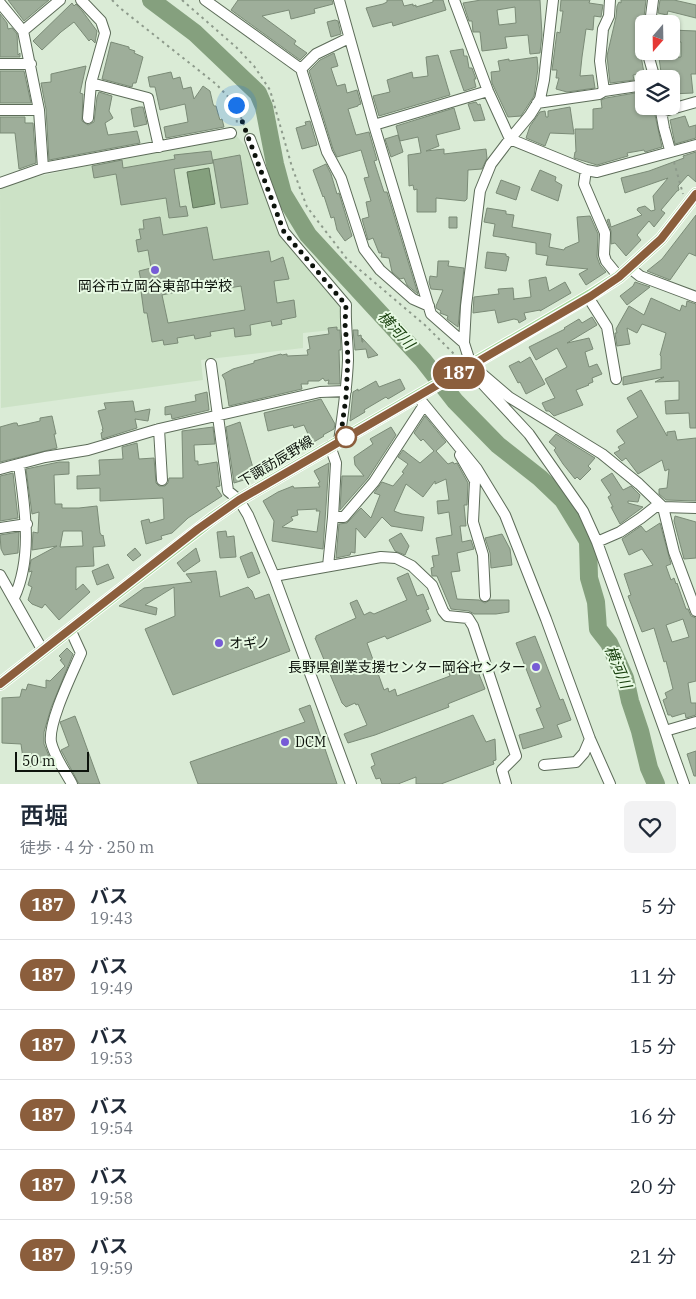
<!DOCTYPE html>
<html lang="ja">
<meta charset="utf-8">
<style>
:root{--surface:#fff;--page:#f2f2f3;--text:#1f2937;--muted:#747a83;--line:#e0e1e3}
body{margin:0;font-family:"IBM Plex Serif","Noto Sans JP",serif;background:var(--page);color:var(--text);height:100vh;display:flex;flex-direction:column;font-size:19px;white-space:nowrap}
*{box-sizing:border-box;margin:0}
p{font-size:16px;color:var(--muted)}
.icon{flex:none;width:28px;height:28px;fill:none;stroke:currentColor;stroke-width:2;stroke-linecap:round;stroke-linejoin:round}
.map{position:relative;height:784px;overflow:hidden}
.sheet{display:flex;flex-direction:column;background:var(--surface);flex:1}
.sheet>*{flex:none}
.badge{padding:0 10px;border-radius:16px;font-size:18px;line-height:32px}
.needle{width:32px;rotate:200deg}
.fabs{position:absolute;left:635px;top:15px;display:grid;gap:10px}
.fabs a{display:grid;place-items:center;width:45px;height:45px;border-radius:8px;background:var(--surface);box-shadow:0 1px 4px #0004;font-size:25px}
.scale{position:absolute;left:15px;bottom:12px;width:74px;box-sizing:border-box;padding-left:5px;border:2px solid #0d130c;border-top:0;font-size:14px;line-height:18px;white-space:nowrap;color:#0d130c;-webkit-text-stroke:4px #e7f9e3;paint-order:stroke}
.you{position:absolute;width:25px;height:25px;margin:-12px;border:4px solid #fff;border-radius:50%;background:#1a73e8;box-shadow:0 0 0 8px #1a73e833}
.map>.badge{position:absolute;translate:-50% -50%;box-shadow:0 0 0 2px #fff}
.round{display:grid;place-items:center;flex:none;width:52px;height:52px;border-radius:8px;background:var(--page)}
.overview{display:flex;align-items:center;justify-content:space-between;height:85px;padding:0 20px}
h1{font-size:24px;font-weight:600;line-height:38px}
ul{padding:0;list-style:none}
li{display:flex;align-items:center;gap:15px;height:70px;padding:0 20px;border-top:1px solid var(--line)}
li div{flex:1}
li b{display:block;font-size:19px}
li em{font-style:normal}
li .badge{min-width:55px;font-weight:700;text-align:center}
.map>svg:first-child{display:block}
.built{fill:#cce2c6}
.water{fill:#85a07e;stroke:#61765c}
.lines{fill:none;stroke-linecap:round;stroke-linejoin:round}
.river{stroke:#85a07e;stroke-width:18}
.building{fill:#9eae9a;stroke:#7b8b77;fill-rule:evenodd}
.minor-casing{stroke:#5d6c59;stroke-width:12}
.major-casing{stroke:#fff;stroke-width:14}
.path{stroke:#8d9a8b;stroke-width:2;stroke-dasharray:2.5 4;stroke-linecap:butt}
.minor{stroke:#fff;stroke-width:10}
.major{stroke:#a3d596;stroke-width:12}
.line-casing{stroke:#fff;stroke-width:11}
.line{stroke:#8b5e3c;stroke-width:8}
.walk{stroke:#0d130c;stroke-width:5;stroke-dasharray:0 9}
.poi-dot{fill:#775cd6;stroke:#e7f9e3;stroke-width:2}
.stop-dot{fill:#fff;stroke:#8b5e3c;stroke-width:2.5}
.labels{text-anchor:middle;stroke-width:4;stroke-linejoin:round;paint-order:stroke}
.poi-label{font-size:14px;fill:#0d130c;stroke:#e7f9e3;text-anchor:start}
.street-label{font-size:14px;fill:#0d130c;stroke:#e7f9e3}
.water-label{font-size:15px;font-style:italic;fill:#19400e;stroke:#e7f9e3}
</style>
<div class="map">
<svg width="696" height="784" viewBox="0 0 696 784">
<rect width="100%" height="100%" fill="#daebd6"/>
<path class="built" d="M235,134L246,147L280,233L342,307L341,329L303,333V348L201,360L203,380L1,408L0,187L3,184Z"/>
<path class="water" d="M209,168L215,204L193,208L187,172Z"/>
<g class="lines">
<path class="river" d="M151,0L195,33L258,93L264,107L275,164L283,194L308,235L423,360L455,401L498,445L540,478L563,500L588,541L589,578L596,602L598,629L609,643L625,678L630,701L640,731L649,768L656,784"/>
</g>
<path class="building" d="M8,0H49L24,21Z
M238,0H332L333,4L314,9L315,13L291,19L289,10L262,16L296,41L294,44L307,53L300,60L231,10Z
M387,0H402L404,6L413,4V6L416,5V7L433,2V0H443L446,10L393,26L392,22L373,27L366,8L383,4L387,2Z
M481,0H540L542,35L540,53L530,54L528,35L505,37L507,48L482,51L480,32H473L472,21H469L463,3ZM515,7L516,23L499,25L497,10Z
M561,0H590L589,3L603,5L601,17L594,16L593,30L586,29L582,57L580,76L593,75L595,88L567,92L556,89L559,78H556L557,70H552L557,32L560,33L563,11H560Z
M621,0H646L641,42H643L640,50L644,73L633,75L634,80L610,83L607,56L616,17L617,6L619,2L621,3Z
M660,0H674L696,5V18L668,11L667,15L658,13Z
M72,3L74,6L76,4L83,12L97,31L95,43L91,39L89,41L74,22L61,32L42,50L33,41Z
M0,14L7,23L8,29L12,28L17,34L18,55L20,53V57H0Z
M335,20L338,21L341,34L331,37L327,22Z
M671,30L696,31V74H691L693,93L671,94V79H662L659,58L681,57V42H671Z
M111,42L129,47V49L135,51L134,53L143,57L136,83H133L132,87L102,79Z
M463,49L464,56H467L469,68H472L476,79H474L476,87L464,91L450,51Z
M334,53L338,66L331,68L337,86L345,84L347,93L357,90L361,104L358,105V106L348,109L356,135L369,132L377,160L374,161L384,192H387L418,294L407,285L404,278L400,279L392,272L389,258L381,257L382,253H379L373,238L368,240L362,219L369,217L366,202L371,201L364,178L369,177L361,150L337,157L333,149L309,71L320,60Z
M438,55L450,95L379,116L373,96L390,92L387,80L412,72L413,78L428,76L426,57Z
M537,57L538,68L534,96L521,116L508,117L492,83L491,72L500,71L498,61L509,59V61Z
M86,66L80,93L83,94L82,121L88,125L94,122L97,97L99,92L112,96L109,111L113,118L105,123L108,135L137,131L140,143L49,160L46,109L41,83L51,82V74Z
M0,71H24L31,103H0Z
M171,72L173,79L180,77L183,89L191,87L194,99L203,86L210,91L213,104L214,106H216L219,117L220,120L222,119L224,127L166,138L164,127L188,122L185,104L160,110L155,87H150L148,77Z
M641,92V96L644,95V106H653L662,147L645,152L644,150L627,153L628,156L597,165L574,158L575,152H576L575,129H593V109L602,108L601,100L606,98Z
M476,102L478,105L480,104L485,120L474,121L468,104Z
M139,107H143L147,124L134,127L131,109Z
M570,107L574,134L550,133L545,146L526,138L530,126L540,112L545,111L546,117H548V111Z
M454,108L460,129L436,135L439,146L426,151L444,149V154L486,149L487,158L482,169L468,170L467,199L465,201L436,198V212H417V189L414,190L413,185L409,186L408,155L421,153L418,137L400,141L396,126Z
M685,116L689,127L696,125V138L675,144L670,120Z
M0,117H25V123H33L36,163L19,169L15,133H0Z
M310,121L317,145L302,149L296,128L306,125L305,122Z
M398,135L403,152L391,157L385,139Z
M211,151L213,163L174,169L180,207L186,206L188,216L169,218L166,198L121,205L116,174L94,178L92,166L122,160L123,168L175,159L174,155Z
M696,152V182L688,175L678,186L679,190L677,191L661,210L665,213L654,227L649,221L637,235L641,240L626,256L615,243L611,244V231L607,220L609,219L611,227L642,215L637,210L638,208L645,206L651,211L655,210L653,196L668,178L625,193L621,178L649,171L684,158L683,156Z
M240,155L248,204L221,208L213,160Z
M326,164L331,174L337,194L339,193L352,236L345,241L337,230L334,217L331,218L324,196L323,197L313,170Z
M540,170L556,177L555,181L562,185L558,201L531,190Z
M501,180L520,187L516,200L496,193Z
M487,208L506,211V214L514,215L512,227L551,234L549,247L564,250L565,248L579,242L577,217L590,216L598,234L597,257L600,265L606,272L586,285L579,274L588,269L546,265L548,256L536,254V243L493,236L495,224L484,222Z
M696,215V256L689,253L670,280L647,271L662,259Z
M160,217L163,235L207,227L213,260L269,251L271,262L283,257L289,279L274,281L277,303L294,300L296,317L281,320L282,324L272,326L271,321L250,325L251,335L235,337L234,328L210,332L211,336L195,339L194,335L177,338L178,343L164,345L163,340L152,342L147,313H144L141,291H143L139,271L151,268L148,250L138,252L136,240L141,239L139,229H144L143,220ZM227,278L229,288L241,286L245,310L168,323L162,295L176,292L175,287Z
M449,217H457V228H449Z
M487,252L506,254V256L509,257L506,271L485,268Z
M438,261H449L448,266L464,268L458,327L447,319L448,316L440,313L441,311L436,308V306L443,290L431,289L429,282L430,276L437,277Z
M546,277L549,291L565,282L571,293L540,311V310L524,313L526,319L519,323L518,320L514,319L498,323L495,310L473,313L474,297L499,294L498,289L513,288L514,300V299L531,297L529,280Z
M635,282L650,287L627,305L620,296L633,286Z
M651,298L680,311L682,305L686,307L687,301L696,304V428H690L689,413L666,414L665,401L679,400V381L655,382L664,377L623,385V377L661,369V356L660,355L666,333L642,324L637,333L627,328L630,344L617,346L615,333H617L616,329L629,306L644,315Z
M592,317L597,325L567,343L589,338L593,349L585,352L589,367L597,364L602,374L592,378L593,382L588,384L589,385L576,390L583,405L554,416L549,411H546L542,403L555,398L545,379L567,367L557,348L536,360L529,347L565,329L564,328L579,319L582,323Z
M337,327V330H340L341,350H339L340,384H328L329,380L325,381L323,378L319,381H308V384H301L302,389L229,406L225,380L222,375L233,369L254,363V361L281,354L282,355L287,354V356L308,355L307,350L310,349L308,337L329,334L328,328Z
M353,330H358V336L361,335L362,342H363L362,338L378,355L368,358L366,349L355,350Z
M530,357L545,384L526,394L520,382L518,383L509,366L519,361L520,363Z
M400,379L405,389L388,399L386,397L364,410L365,412L350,421L353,392L358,389V391L376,381L379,387Z
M641,390L667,436V432L675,431L677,440L696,438V501L666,500L659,494V489L667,488L669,469L665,471L662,460L638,474L626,458L622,461L614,453L620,450L618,447L625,443L617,432V430L638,417L627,398Z
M207,392L209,410L172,419L171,414L165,415V407L196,401L195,395Z
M321,399L335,424L334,429L323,435L324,436L312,443L304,425L294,428L293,425L268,431L264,413Z
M133,401L135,412L150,409L148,421L135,419L137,428L102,439L101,433L103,432L102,429H103L98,411L106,409L104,403Z
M52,416L56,434H54L57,448L0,462V427L14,423H17L18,426L40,421V418Z
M425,416L446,442L436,451L448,464L453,462L454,464L457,463L468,483L467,505H464L466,526H460L462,542L471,540L474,549L457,553L460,571L451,572L457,599L479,600L485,603L490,600H509V612L496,614H474L469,611L451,609L437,576H432L431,568L434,567L432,556L439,555L436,538L452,535L449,512L438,514L437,501L449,500L446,479L435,484V481L423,497L406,484L394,511L402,514L424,517L422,531L391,526L382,517L365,538L356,528L355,553L351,552L350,555L336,558L339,524L347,523L361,508L371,518L380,495L374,493L382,482L393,486L404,473L402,472L408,464L398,457L403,450L420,463L434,451L423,439L421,441L414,433Z
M240,422L255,475L246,478L247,479L234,483L226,427Z
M213,427L215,444L194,445L195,461H198V465L217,462L220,486L216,487L222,496L188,518L172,533L161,536L162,539L146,544L141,521L149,519L150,523L164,519L163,498L100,501V488L77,489V476L100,475L99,460L123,459L122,447L137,443L139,459L154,458L156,483L159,486H165L168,483L169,478H183L182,431Z
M391,427L396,435L368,478L340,510L342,476H364L355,465L354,457L373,444L370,439Z
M556,434L595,458L588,466L591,469L580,480L577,477L575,479L563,464L554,450L556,448L549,442Z
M59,462H69V474L54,475L55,504H62V508H79L97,506L100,533L102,536L103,535L105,546L93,547L94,566L76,567V590L83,584L90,592L59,620L45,604L42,608L32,604L28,600L32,587L28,585L32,571L29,572L31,560L57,546L32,550L33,532L38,533L39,512L32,514L26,469ZM63,531H82L83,546L60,547Z
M329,463L323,549L272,541L274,521L263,501L278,492L293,486L294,488L320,487L318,483L320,482L314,471ZM317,509L316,511H320L317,532L282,527L293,520L291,517L298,515L297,510Z
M13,473L18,518L0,521V476Z
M612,473L623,490L631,486L640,495L638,502L628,501V503L643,507L620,524L611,507H613L608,497L611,495L601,480Z
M675,516L696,522V558L684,559L674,521Z
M660,523L671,564L666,566L671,580L674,578L676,584L677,583L686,609H688L691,616L696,618V681L688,683L691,703H696V715L686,718L685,713L672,717L671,715H668L663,700L667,698L665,693L673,689L666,661L664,662L654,628L642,632L628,596L631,595L624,574L653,565L642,549L629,555L622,539L641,526L646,532ZM683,619L689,637L672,642L666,625Z
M226,531L227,537L234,536L236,557L220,558L217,532Z
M19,532L18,553L4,555L1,549L0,535Z
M401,533L409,546L405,555L395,551L389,540Z
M502,534L510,549L512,565L491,568L490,553L485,538Z
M135,548L141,555L133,561L127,555Z
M196,548L200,561L184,572L177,563Z
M252,552L260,573L248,578L240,557Z
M108,564L114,578L97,585L92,571Z
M216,571L220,597L248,587L252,591L255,599L269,594L290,651L173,695L145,629L175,616L174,587L145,605L157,608L156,615L119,606L144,588L192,582L186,574Z
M408,573L417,596L423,594L429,609L426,610L431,621L387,639L385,636L367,643L384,690L388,688L389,692L395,689L397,696L450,676L449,673L474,662L485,689L450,703L448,704L449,707L375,735L348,743L344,734L367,725L358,704L356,705L355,703L346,707L342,703L315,638H316V636L356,618L350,603L357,600L364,615L370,612L374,614L407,600L397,578Z
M535,636L560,700L563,699L571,720L557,725L562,737L523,749L519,735L544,728L536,709L541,707L516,643Z
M67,648L73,654L51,708L44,732V744L51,761L35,763L34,766L27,767L26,766H24L21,744L2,743V698L20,697L22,689L26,690L28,684L46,688V680L50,681L65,666L60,660L62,659L59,656Z
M310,705L337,784H198L190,762L305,722L299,709Z
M473,715L486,742L495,739L496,760L493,761L494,764L441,784H416V777L398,784H382L380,778L376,779L371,767L375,765L371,754Z
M75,716L80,729L100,784H79L61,750L69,746L60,722Z
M696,751V776H694L687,754Z"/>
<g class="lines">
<defs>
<path id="minor" d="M81,0L101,21L105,33L91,83L148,98L159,147
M205,0L301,69L327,152L341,178L364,249L380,270L413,299L429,306
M339,0L374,125L431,314L464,343
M454,0L488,91L510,139L491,164L480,191L466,306L464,343L471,365L479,380L529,434L583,511L597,542L684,784
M553,0L544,80L540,99L530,115L510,139L586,170L597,172L696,145
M610,0L609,16L603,29L600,61L604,91L644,85
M0,3L23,31L39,110L43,168
M650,24L653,0
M23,31L60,0
M647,51L655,79
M0,64H31
M301,69L316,54L349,38
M537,103L599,94L604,91
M660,106L664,128L670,150
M0,110H39
M661,112L696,102
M88,118L91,83
M374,125L488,91
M250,139L284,232L346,305C345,324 348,341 348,360C347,387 343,414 339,441
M586,170L584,184L605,233L604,255L606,261L619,277
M0,183L43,168L231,133
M630,268L640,276L696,297
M588,297L607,327L616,379
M211,364L228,491L239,500L248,515L274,576L351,784
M474,367L509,397L602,454L639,484L663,507L696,508
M418,397L477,469L505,515L546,619L590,739L610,784
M159,429L162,480
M330,446L336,463L333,517
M460,455L475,481L473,522L483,555L485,596
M0,469L45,457L88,450L159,429L320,392L346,391
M0,528L27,524
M597,542L620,532L641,518L655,507H663L674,552L696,611
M328,566L333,517H344L374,482L424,405
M0,575L43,651
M274,576L381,557L396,558L412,566L432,585L443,611L447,616L468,618L473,626L516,756L502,770L506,784
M14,598C33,557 25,509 19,465
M70,629L81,653C73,672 48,722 51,742C54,756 65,771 72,784
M665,731L696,722
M544,765L576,762L584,753L590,739"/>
<path id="major" d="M0,684L213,518L239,500L591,295L619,277L661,239L696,194"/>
</defs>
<use href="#minor" class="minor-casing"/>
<use href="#major" class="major-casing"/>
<path class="path" d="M112,0L120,8L216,84L236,105L246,130
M182,0L236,47L254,66L270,90L292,167L307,207L347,259L426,326L458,358
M236,107L237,125
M674,162L683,194"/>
<use href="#minor" class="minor"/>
<use href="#major" class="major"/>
</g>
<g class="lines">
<defs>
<path id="line" d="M0,684L198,529L239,500L591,296L619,277L661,239L696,194"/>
</defs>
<use href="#line" class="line-casing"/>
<use href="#line" class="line"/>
<path class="walk" d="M236,105L284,232L346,305L345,324L348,357L346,397L340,441L346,437"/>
</g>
<g class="poi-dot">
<circle cx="155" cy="270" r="5"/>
<circle cx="219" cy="643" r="5"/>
<circle cx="536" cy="667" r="5"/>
<circle cx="285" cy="742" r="5"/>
</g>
<circle class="stop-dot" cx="346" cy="437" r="10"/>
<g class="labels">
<g class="poi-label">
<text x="155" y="291" text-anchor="middle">岡谷市立岡谷東部中学校</text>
<text x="229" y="648">オギノ</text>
<text x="526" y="672" text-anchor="end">長野県創業支援センター岡谷センター</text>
<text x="295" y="747">DCM</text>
</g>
<g class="street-label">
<text transform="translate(276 461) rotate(-31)" y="5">下諏訪辰野線</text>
</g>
<g class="water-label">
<text transform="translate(396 330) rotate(47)" y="5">横河川</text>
<text transform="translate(618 667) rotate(67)" y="5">横河川</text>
</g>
</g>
</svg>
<div class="fabs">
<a><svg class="needle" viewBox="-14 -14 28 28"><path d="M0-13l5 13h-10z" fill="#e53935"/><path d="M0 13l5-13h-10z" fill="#747a83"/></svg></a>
<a><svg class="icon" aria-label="layers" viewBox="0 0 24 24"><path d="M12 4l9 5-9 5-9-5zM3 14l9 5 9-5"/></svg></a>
</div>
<div class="scale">50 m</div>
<div class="you" style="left:236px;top:105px"></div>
<b class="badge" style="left:459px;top:373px;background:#8b5e3c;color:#fff">187</b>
</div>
<section class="sheet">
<div class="overview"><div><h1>西堀</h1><p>徒歩 · 4 分 · 250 m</p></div><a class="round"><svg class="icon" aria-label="heart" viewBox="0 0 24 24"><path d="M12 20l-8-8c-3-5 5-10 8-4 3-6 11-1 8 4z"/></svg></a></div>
<ul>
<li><span class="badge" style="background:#8b5e3c;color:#fff">187</span><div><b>バス</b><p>19:43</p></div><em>5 分</em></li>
<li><span class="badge" style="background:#8b5e3c;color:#fff">187</span><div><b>バス</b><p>19:49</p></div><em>11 分</em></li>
<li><span class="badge" style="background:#8b5e3c;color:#fff">187</span><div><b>バス</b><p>19:53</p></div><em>15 分</em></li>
<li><span class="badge" style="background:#8b5e3c;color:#fff">187</span><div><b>バス</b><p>19:54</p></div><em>16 分</em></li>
<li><span class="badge" style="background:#8b5e3c;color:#fff">187</span><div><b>バス</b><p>19:58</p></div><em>20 分</em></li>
<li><span class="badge" style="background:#8b5e3c;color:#fff">187</span><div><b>バス</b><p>19:59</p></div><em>21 分</em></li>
</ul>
</section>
